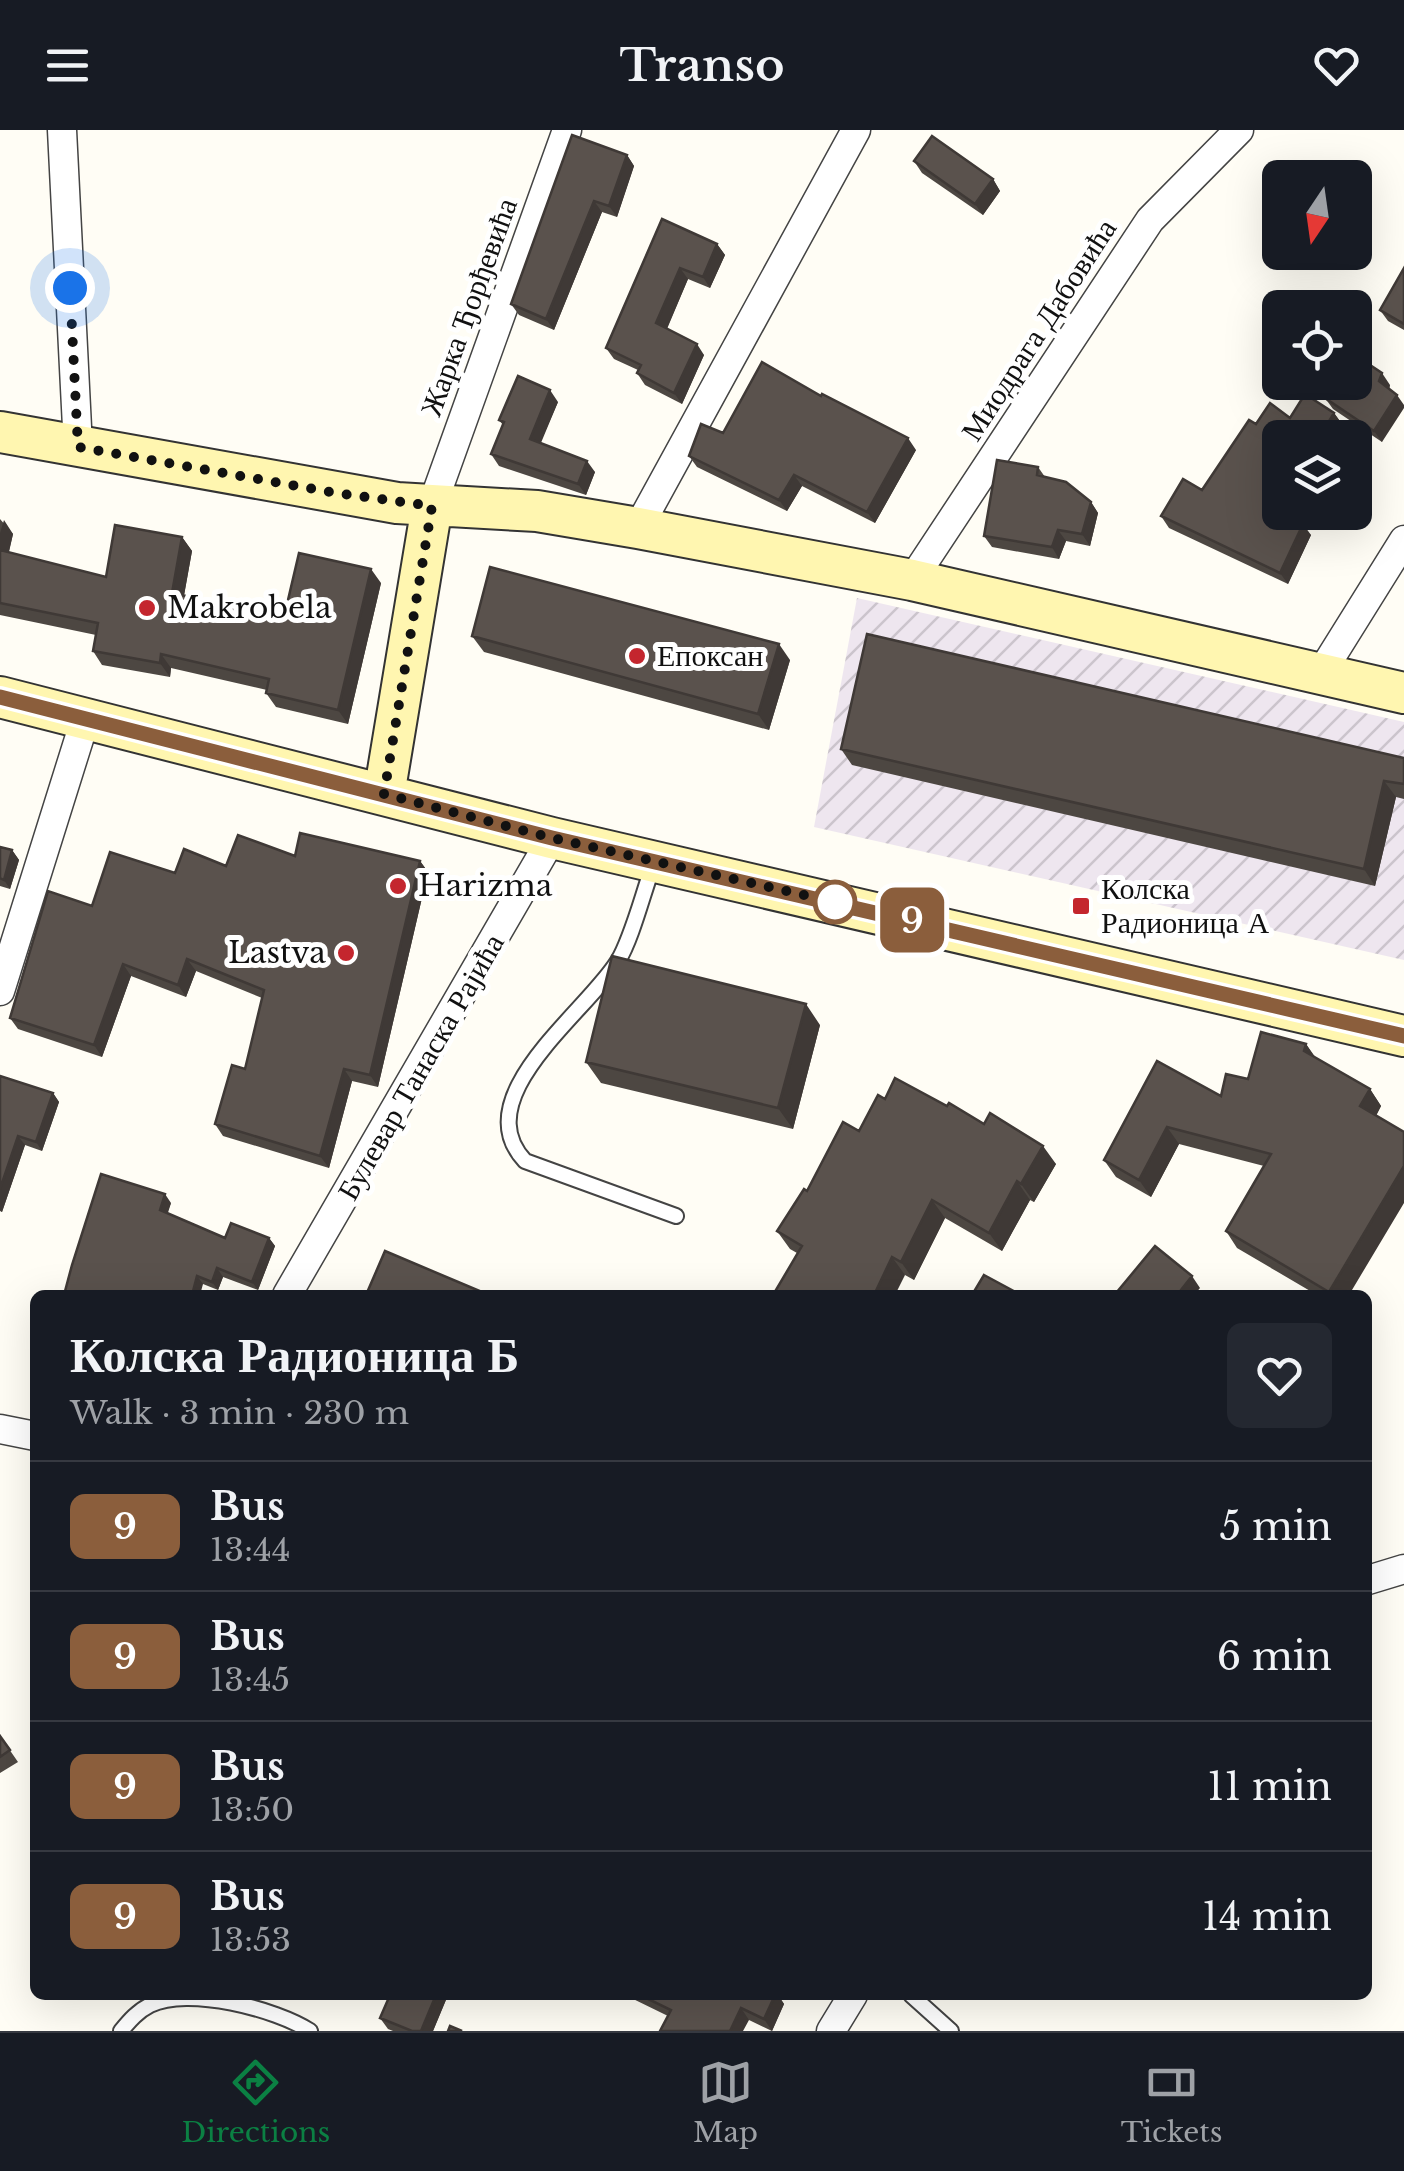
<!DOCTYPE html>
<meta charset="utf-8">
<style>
:root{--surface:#171b24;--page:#242831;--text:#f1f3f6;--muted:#9ea1a6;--line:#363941;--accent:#0b8043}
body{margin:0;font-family:"Libre Baskerville",serif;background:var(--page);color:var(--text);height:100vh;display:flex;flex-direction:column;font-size:38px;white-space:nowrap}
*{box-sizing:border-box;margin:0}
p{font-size:32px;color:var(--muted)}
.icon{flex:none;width:55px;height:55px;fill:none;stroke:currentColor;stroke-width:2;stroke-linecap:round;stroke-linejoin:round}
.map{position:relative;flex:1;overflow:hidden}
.drawer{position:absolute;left:30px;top:1160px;width:1342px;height:710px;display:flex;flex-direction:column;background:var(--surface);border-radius:15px;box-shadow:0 10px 40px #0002}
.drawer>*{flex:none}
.badge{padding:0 20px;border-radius:15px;font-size:35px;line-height:65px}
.needle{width:65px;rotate:193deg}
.controls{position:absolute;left:1262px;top:30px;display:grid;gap:20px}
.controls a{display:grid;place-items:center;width:110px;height:110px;border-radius:15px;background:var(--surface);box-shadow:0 10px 40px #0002;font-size:50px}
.you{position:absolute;width:50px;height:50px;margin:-25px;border:8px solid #fff;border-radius:50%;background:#1a73e8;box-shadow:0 0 0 15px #1a73e833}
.map>.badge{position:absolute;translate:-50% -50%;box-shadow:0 0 0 5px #fff}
.round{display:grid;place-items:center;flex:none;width:105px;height:105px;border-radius:15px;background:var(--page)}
.head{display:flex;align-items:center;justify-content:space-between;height:170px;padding:0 40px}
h1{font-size:48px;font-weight:600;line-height:75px}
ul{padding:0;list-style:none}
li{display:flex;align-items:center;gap:30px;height:130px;padding:0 40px;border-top:2px solid var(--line)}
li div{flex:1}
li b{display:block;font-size:38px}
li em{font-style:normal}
li .badge{min-width:110px;font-weight:700;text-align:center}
header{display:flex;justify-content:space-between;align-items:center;height:130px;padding:0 40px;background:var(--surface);font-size:45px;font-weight:600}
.tab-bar{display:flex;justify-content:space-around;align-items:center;height:140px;border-top:2px solid var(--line);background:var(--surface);font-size:28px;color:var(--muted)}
.tab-bar a{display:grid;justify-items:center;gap:5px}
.tab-bar .selected{color:var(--accent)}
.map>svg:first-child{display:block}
.industrial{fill:url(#industrial-furrows)}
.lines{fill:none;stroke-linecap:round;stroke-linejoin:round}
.lane-casing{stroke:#444;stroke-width:18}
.street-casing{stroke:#444;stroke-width:31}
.secondary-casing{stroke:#333;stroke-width:44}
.lane{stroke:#fff;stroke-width:14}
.street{stroke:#fff;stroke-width:28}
.secondary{stroke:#fff6b0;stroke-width:40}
.wall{fill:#4d4742}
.shaded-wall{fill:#3f3936}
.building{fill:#5a524d;stroke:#3f3936;stroke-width:2.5}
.line-casing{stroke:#fff;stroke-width:22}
.line{stroke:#8b5e3c;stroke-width:15}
.walk{stroke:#111;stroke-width:10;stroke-dasharray:0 18}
.poi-dot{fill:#c4262e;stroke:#fff;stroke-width:4}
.stop-dot{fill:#fff;stroke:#8b5e3c;stroke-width:5}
.labels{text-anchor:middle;stroke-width:10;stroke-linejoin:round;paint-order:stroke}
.street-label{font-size:30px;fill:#111;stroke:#fff}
.poi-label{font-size:30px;fill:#111;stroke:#fff;text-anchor:start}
</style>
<header><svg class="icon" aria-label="menu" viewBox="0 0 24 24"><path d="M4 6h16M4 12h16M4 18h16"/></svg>Transo<svg class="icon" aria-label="heart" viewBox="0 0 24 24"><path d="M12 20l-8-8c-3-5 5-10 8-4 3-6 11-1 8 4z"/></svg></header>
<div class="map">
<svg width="1404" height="1901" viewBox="0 0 1404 1901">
<defs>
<pattern id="industrial-furrows" width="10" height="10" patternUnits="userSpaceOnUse" patternTransform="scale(2.5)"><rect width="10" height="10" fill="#eee6ef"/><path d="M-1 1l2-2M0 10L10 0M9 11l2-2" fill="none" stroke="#cbc4cc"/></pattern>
</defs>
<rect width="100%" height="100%" fill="#fffdf5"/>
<path class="industrial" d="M857,468L1404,592V830L814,697Z"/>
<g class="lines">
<defs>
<path id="lane" d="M653,736C643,763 632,808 618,831C587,882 465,967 525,1031L676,1086
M911,1865L951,1901
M121,1901C130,1890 138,1881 150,1875C188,1856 276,1879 310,1901"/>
<path id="street" d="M62,0L78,317
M432,376L567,0
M638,398L856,0
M912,450L1150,90L1239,0
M1321,543L1404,410
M0,861L85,590
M287,1165L552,708
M0,1299L35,1306
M1368,1450L1404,1439
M831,1901L853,1865"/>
<path id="secondary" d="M0,302L397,373L537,381L638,398L912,450L1404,563
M0,567L552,708L1404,906
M384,665L432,376"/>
</defs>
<use href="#lane" class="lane-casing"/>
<use href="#street" class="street-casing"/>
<use href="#secondary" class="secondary-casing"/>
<use href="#lane" class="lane"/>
<use href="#street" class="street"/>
<use href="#secondary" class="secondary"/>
</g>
<path class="wall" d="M627,25L634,36L617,87L602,82L554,200L519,185L511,174Z
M914,31L993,49L1000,61L983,85L922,43Z
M662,89L717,114L725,125L710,158L688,149L667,199L704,225L682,274L645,255L637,243L638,240L614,229L606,218Z
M1404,138V200L1388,191L1380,180Z
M1390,255L1382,312L1333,279L1325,268Z
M558,272L540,313L595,342L586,365L499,336L491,324L503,295L499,290Z
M1334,283L1342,294L1280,308L1277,382L1311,405L1288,454L1169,398L1161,386L1202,360L1256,294Z
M723,303L916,320L875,393L802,356L787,381L697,337L689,326Z
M1038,337L1045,347L1091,372L1098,383L1090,416L1066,411L1059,429L992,417L984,406Z
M0,389L13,404L9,422L106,447L182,407L192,421L184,465L284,487L381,453L348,594L276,577L266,563L267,560L171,538L170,547L102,535L93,521L96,505L0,485Z
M472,506L790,530L769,600L484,522Z
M841,619L1404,628V669L1396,667L1375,756L852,635Z
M0,717L12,720L19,730L10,759L0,756Z
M295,726L420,731L428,742L378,957L352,951L329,1038L223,1006L215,994L245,939L262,868L196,841L186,867L131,846L102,927L18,899L10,888L92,776L175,743Z
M820,895L793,999L601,953L586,932Z
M1306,914L1315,928L1370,959L1381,976L1376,986L1349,1165H1317L1237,1118L1226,1101L1264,1036L1179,1014L1151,1067L1116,1047L1104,1030L1221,966Z
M0,946L53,963L59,972L42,1021L25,1015L2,1082L0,1081Z
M885,969L984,994L1056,1034L1034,1072L1030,1070L1002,1121L945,1088L914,1150L905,1145L797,1123L790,1119L777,1101L807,1061Z
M171,1073L167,1083L225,1108H269L275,1116L258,1160L223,1147L218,1160L203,1154L64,1165Z
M0,1606L18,1632L0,1643Z
M390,1865H448L433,1901H393L388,1899L380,1888Z
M625,1865H778L784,1874L772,1901L749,1890L668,1886Z"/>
<path class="shaded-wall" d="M627,25L634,36L617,87L609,76Z
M993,49L1000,61L983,85L975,74Z
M594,71L602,82L554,200L546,189Z
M717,114L725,125L710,158L703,147Z
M680,138L688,149L664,205L656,193Z
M697,214L704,225L682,274L674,263Z
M1382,243L1390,255L1387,262L1379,251Z
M550,260L558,272L538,320L530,309Z
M1397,265L1404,275V278L1382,312L1374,301Z
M1334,283L1342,294L1334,308H1319Z
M908,308L916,320L875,393L867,382Z
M587,331L595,342L586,365L578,354Z
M794,345L802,356L787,381L779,370Z
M1280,353V377L1273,387L1265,376Z
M1091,372L1098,383L1090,416L1082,404Z
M4,390L13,404L6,433L0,425V403Z
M1303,394L1311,405L1288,454L1280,443Z
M1058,400L1066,411L1059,429L1052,417Z
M182,407L192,421L182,477L172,463Z
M371,439L381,453L348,594L338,580Z
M779,514L790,530L769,600L758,584Z
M161,524L171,538L170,547L160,533Z
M1384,651L1396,667L1375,756L1364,739Z
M12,720L19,730L10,759L4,750Z
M420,731L428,742L378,957L370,945Z
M187,829L196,841L186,867L178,855Z
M123,834L131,846L102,927L94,915Z
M806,874L820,895L793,999L778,978Z
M1306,914L1318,931L1304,921Z
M344,939L352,951L329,1038L320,1026Z
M1370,959L1381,976L1372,993L1360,976Z
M53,963L59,972L42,1021L36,1012Z
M1167,997L1179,1014L1151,1067L1139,1050Z
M18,1006L25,1015L2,1082L0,1080V1059Z
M1043,1016L1056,1034L1034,1072L1021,1054Z
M1404,1036V1073L1349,1165H1331L1329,1162Z
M1017,1051L1030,1070L1002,1121L989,1103Z
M165,1064L171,1073L166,1089L160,1080Z
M932,1070L945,1088L914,1150L901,1132Z
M269,1108L275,1116L258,1160L252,1152Z
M892,1127L905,1145L895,1165H874Z
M217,1138L223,1147L218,1160L212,1152Z
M197,1146L203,1154L200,1165H192Z
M1192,1146L1200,1158L1194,1165H1177Z
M436,1865H448L433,1901H421Z
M775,1865H778L784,1874L772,1901L764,1889Z
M741,1878L749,1890L743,1901H730Z"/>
<path class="building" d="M572,5L627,25L609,76L594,71L546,189L511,174Z
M932,6L993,49L975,74L914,31Z
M662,89L717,114L703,147L680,138L656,193L697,214L674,263L637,243L641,235L606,218Z
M1404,138V194L1380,180Z
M1355,225L1382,243L1379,251L1397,265L1374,301L1325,268L1334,252H1355Z
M762,232L821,266L822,264L908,308L867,382L794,345L779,370L689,326L701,294L723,303Z
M518,246L550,260L530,309L587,331L578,354L491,324L504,292L499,290Z
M1305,264L1334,283L1319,308H1280V353L1265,376L1303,394L1280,443L1161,386L1183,349L1202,360L1249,290L1256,294L1270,273L1290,288Z
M997,330L1038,337L1037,345L1066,352L1091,372L1082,404L1058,400L1052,417L984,406Z
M115,395L182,407L172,463L284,487L299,423L371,439L338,580L266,563L269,549L161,524L160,533L93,521L98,493L0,473V420L106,447Z
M490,437L779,514L758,584L472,506Z
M867,504L1404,628V654L1384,651L1364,739L841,619Z
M300,703L420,731L370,945L344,939L320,1026L215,994L232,935L245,939L264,860L187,829L178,855L123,834L94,915L10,888L48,761L92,776L110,722L175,743L184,719L226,736L238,705L295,726Z
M0,717L12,720L4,750L0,748Z
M612,826L806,874L778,978L586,932Z
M1261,902L1306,914L1304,921L1370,959L1360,976L1404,1002V1036L1329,1162L1226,1101L1271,1024L1167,997L1139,1050L1104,1030L1157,931L1221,966L1226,944L1248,949Z
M0,946L53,963L36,1012L18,1006L0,1059Z
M895,948L947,976L949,973L984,994L990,983L1043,1016L1021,1054L1017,1051L989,1103L932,1070L901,1132L892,1127L874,1165H773L802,1116L777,1101L804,1059L807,1061L843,992L859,1001L878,965L885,969Z
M101,1044L165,1064L160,1080L225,1108L231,1093L269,1108L252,1152L217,1138L212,1152L197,1146L192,1165H64L72,1135Z
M1155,1116L1192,1146L1177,1165H1120L1117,1162Z
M385,1121L489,1165H366Z
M984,1145L1021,1165H972Z
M0,1606L10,1620L0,1627Z
M390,1865H436L421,1901H412L380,1888Z
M640,1865H775L764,1889L741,1878L730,1901H660L671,1880Z
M450,1896L462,1901H448Z"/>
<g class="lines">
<defs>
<path id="line" d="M0,567L552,708L1404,906"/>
</defs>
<use href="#line" class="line-casing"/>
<use href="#line" class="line"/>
<path class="walk" d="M70,158L78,317L336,363L432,376L384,664L552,708L835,772"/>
</g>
<g class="poi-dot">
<circle cx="147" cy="478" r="10"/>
<circle cx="637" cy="526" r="10"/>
<circle cx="398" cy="756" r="10"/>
<rect x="1071" y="766" width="20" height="20" rx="5"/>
<circle cx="346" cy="823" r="10"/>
</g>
<circle class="stop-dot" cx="835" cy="772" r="20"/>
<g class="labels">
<g class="street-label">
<text transform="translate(469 177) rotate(-70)" y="10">Жарка Ђорђевића</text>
<text transform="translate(1039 200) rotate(-57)" y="10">Миодрага Дабовића</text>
<text transform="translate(421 937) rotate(-60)" y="10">Булевар Танаска Рајића</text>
</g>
<g class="poi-label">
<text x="167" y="488">Makrobela</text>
<text x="657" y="536">Епоксан</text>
<text x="418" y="766">Harizma</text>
<text x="1101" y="769">Колска<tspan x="1101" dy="34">Радионица А</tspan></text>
<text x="326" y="833" text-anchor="end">Lastva</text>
</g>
</g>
</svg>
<div class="controls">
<a><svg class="needle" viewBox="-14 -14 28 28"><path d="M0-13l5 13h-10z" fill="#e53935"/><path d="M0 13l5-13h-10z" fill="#9ea1a6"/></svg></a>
<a><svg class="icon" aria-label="locate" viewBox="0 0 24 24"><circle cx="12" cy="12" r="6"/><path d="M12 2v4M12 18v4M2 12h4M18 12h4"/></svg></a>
<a><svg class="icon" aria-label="layers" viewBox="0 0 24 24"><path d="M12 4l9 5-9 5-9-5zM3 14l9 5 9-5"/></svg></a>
</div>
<div class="you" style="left:70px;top:158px"></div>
<b class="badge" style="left:912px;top:790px;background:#8b5e3c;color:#fff">9</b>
<section class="drawer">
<div class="head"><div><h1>Колска Радионица Б</h1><p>Walk · 3 min · 230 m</p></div><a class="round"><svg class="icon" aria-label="heart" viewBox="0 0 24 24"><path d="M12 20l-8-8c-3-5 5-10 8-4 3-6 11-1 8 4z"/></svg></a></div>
<ul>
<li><span class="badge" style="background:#8b5e3c;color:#fff">9</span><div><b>Bus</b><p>13:44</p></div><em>5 min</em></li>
<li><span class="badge" style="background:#8b5e3c;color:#fff">9</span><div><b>Bus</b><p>13:45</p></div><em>6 min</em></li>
<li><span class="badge" style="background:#8b5e3c;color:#fff">9</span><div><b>Bus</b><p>13:50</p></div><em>11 min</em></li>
<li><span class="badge" style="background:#8b5e3c;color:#fff">9</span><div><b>Bus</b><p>13:53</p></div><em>14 min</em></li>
</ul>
</section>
</div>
<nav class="tab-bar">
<a class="selected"><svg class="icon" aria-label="directions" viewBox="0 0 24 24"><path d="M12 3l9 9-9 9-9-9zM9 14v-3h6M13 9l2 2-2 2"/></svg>Directions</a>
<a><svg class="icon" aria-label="map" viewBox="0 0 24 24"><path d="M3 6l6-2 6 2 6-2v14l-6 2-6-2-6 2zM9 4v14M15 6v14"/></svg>Map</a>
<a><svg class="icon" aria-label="tickets" viewBox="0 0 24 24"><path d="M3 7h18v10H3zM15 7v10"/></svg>Tickets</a>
</nav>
